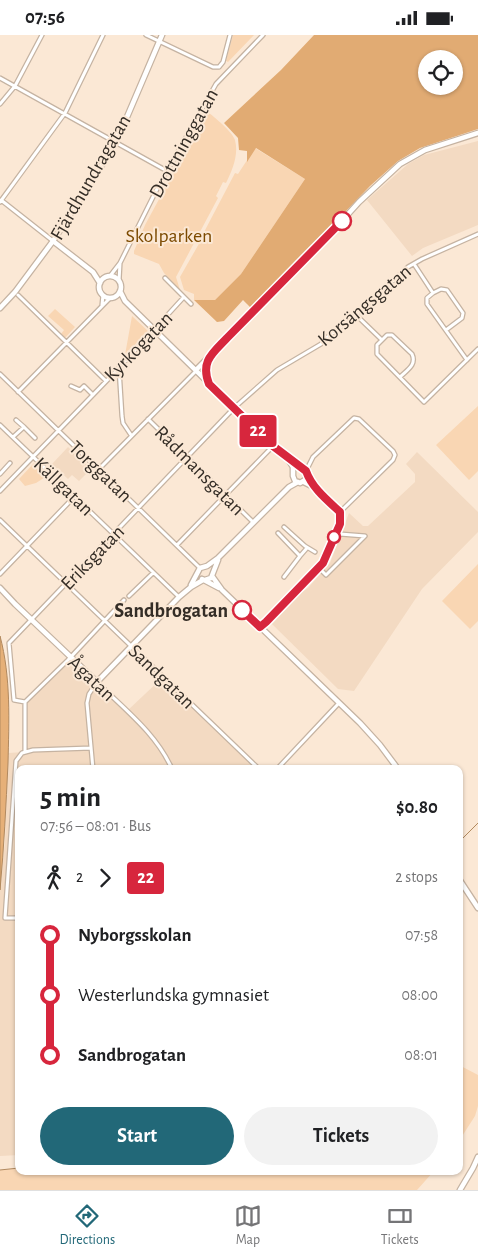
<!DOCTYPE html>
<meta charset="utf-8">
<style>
:root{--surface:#fff;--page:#f2f2f2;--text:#202124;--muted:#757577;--line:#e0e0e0;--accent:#226878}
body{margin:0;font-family:"Alegreya Sans",sans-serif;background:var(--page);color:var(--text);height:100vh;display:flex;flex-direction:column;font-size:19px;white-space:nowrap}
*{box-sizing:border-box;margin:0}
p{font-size:16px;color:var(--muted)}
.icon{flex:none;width:28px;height:28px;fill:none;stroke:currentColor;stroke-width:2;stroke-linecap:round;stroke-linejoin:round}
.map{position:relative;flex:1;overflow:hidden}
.sheet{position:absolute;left:15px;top:730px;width:448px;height:410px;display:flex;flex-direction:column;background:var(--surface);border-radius:10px;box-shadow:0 1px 4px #0004}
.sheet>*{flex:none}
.badge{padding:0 10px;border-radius:4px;font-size:18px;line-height:32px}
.buttons{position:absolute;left:418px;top:15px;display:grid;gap:10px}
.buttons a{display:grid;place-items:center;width:45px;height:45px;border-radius:50%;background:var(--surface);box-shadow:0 1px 4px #0004;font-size:25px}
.map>.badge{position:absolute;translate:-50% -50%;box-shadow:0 0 0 2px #fff}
.legs{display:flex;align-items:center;gap:8px;height:55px;padding:0 25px;font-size:16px}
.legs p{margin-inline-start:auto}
.head{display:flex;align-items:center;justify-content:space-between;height:85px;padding:0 25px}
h1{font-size:28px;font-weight:600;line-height:38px}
.button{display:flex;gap:10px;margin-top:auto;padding:10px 25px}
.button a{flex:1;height:58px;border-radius:30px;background:var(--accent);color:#fff;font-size:20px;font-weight:600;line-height:58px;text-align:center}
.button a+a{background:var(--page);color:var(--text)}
ul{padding:0 25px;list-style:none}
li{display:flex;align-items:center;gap:18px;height:60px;font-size:19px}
li i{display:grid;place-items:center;width:8px;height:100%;margin:0 6px;background:currentColor}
li i::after{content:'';width:12px;height:12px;margin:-6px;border:4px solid;border-radius:50%;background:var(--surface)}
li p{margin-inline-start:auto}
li:first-child i{background:linear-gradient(#0000 50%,currentColor 0)}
li:last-child i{background:linear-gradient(currentColor 50%,#0000 0)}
.status{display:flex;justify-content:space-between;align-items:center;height:35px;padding:0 25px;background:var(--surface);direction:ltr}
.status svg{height:14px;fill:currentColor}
.tabs{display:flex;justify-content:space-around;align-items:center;height:70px;border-top:1px solid var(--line);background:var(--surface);font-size:14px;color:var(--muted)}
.tabs a{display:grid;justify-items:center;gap:2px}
.tabs .on{color:var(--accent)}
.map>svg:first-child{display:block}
.built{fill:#f3dac2}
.green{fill:#f9d6b3}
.forest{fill:#e1ab73;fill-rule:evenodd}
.water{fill:#e6b078;stroke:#b1895f}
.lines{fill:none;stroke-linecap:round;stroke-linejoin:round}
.stream{stroke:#b1895f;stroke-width:1}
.street-casing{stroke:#c5b3a2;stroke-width:5.5}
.secondary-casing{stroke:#c5b3a2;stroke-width:7}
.street{stroke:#fff;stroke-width:3}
.secondary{stroke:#fff;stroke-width:4.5}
.line-1-casing{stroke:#fff;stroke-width:11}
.line-1{stroke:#d7263d;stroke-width:8}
.stop-1-dot{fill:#fff;stroke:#d7263d;stroke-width:2.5}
.labels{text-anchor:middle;stroke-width:4;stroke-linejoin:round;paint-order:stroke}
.street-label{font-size:20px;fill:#342d26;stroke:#fbe8d5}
.park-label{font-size:20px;fill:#7c4a01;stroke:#fbe8d5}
.stop-label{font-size:20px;font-weight:bold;fill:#342d26;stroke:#fbe8d5;text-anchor:end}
</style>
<div class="status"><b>07:56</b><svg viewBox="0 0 49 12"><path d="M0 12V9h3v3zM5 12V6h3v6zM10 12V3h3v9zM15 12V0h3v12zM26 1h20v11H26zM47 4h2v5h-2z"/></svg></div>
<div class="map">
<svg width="478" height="1155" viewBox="0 0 478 1155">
<rect width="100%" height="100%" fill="#fbe8d5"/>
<path class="built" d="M478,106V190L423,213L412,221L367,165L408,129L424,120Z
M68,412L91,434L79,446L72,440L68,444L52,429Z
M417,417L478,477V497L422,554L354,656L338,654L272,589L302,557L308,553L330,528L349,478L363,491H368L415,447V439L406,429Z
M70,623L127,676L163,642L259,734H19V1120L0,1121V855L5,806L8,718L25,717V667Z"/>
<path class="green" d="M233,0H254L228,27L226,26Z
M207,76C215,83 232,96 235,105C239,120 232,136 226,148L223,147L216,161L218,163L176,242L180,255L164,238L159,229L134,219V216L145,190Z
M255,113L305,144L241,239L215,265H194V259L184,255L180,242L204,200L203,199L235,138L238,139Z
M55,274L75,292L65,303L61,299L64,295L48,281Z
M132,281L148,296L125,320Z
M478,371V436L469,445L436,410Z
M34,428L47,441L36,448L25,451L19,444Z
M478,529V586L470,594L442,566Z
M459,1030L478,1040V1071L475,1081L459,1106Z
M19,1133V1136H434L417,1155H0V1135Z"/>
<path class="forest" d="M314,0H478V94L420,113L398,126L370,151L252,274L243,265L224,286L217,287L194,265H215L241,239L305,144L256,113L247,127V116L239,115L238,103L224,88L281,35ZM426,24H454V51H426Z"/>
<path class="water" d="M0,601C11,642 9,686 8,728C6,770 4,812 0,855Z"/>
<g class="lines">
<path class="stream" d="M459,807L478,788
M0,1135L19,1133"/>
<defs>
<path id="street" d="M146,0L213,32H219L223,27L230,0
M0,43L167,136
M0,69L15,51L42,0
M1,165L53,206
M0,167L65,78L103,0
M414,229L433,258L441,254L447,255L463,278L462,283L446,295
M110,241L120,228L157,154L216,49L263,0
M165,243L191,269
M119,246L120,228
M433,258L427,263V269L467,325
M18,260L106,346
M102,270L103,260
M355,279L382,305L387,300H392L412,319C417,330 407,335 400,342
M382,305L377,310V319L424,367L478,314
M119,333L122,381L123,388L131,400
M0,339L200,533
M71,351L80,355L84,351L93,360
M18,357L110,263
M148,384L253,487
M16,385L24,392
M0,390L179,562
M13,402L24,392L35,403
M99,434L196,336
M306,436L313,422L354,383L359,384L393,416L395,420L393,425L340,477
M0,439L10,428
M302,447L314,453
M0,456L119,333L183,263
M0,485L259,734
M284,492L305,511L315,517
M278,498L300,521L307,513
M177,510L273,411
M322,536L326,540L365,501L340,499
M0,539L75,461
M284,542L300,521
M129,561L153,538
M124,565L68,625L25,667L14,665L9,608L234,373L277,335L321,309L325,304L360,276L408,232L422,224L478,199
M260,592L310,543L323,527L340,489V477L315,453L307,441
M25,667V717
M93,734L87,668L89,659L97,647C124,674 156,698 172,734
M277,734L339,668
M19,883H5L16,726L22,718L33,715L91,713"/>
<path id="secondary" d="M53,206L93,237L100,248
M99 252a11 11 0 1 1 22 0a11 11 0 1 1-22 0Z
M120,256L125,266L273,411L306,436L307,441L305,445L300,448L295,446L293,441V432L288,424
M0,273L15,257L53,206L105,125L127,82L162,0
M196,335L321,209L359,167L400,129L425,115L478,98
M208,345L205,337L208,324
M212,541L222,555L360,688L380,710L398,734
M202,544L219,553
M205,545L211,543L218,525
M191,550L200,533L207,531L218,523L289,452L298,447
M0,553L15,569L97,647L179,562L191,552L203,545
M459,844L478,873
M460,1155L473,1133L478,1122"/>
</defs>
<use href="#street" class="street-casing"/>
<use href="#secondary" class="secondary-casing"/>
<use href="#street" class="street"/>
<use href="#secondary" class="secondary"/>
</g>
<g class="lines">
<defs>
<path id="line-1" d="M242,575L260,592L266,587L323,528L340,489V477C327,465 312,453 306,436L273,411L209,349C200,326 213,318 227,303L342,186"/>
</defs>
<use href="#line-1" class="line-1-casing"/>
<use href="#line-1" class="line-1"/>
</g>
<g class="stop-1-dot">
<circle cx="342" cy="186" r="9"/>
<circle cx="334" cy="502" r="6"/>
<circle cx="242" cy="575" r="9"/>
</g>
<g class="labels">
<g class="street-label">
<text transform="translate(183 108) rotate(-61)" y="7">Drottninggatan</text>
<text transform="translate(90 142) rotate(-60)" y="7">Fjärdhundragatan</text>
<text transform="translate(364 270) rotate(-40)" y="7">Korsängsgatan</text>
<text transform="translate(138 311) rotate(-46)" y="7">Kyrkogatan</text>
<text transform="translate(200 435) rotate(45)" y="7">Rådmansgatan</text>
<text transform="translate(101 436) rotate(44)" y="7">Torggatan</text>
<text transform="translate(64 451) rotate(44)" y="7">Källgatan</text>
<text transform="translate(92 522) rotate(-46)" y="7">Eriksgatan</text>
<text transform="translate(162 641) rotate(44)" y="7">Sandgatan</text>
<text transform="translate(92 643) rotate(43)" y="7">Ågatan</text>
</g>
<g class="park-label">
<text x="169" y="207">Skolparken</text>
</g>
<g class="stop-label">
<text x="228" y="582">Sandbrogatan</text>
</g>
</g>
</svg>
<div class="buttons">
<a><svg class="icon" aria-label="locate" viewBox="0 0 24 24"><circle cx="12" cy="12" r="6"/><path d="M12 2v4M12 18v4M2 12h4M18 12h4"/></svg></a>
</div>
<b class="badge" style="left:258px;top:396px;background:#d7263d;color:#fff">22</b>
<section class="sheet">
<div class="head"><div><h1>5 min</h1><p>07:56 – 08:01 · Bus</p></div><b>$0.80</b></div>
<div class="legs"><svg class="icon" aria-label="walk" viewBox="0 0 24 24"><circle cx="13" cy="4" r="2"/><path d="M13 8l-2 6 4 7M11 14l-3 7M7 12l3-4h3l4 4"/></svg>2<svg class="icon" aria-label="forward" viewBox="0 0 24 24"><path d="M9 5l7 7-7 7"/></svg><b class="badge" style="background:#d7263d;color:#fff">22</b><p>2 stops</p></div>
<ul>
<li><i style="color:#d7263d"></i><b>Nyborgsskolan</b><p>07:58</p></li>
<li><i style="color:#d7263d"></i><span>Westerlundska gymnasiet</span><p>08:00</p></li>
<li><i style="color:#d7263d"></i><b>Sandbrogatan</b><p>08:01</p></li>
</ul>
<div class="button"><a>Start</a><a>Tickets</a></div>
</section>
</div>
<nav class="tabs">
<a class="on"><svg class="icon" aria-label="directions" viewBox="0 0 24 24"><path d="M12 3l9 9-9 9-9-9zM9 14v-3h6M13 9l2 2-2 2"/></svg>Directions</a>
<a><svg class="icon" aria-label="map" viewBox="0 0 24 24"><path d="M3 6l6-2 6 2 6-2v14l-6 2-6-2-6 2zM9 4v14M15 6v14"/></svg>Map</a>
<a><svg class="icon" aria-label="tickets" viewBox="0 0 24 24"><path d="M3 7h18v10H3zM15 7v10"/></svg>Tickets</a>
</nav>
